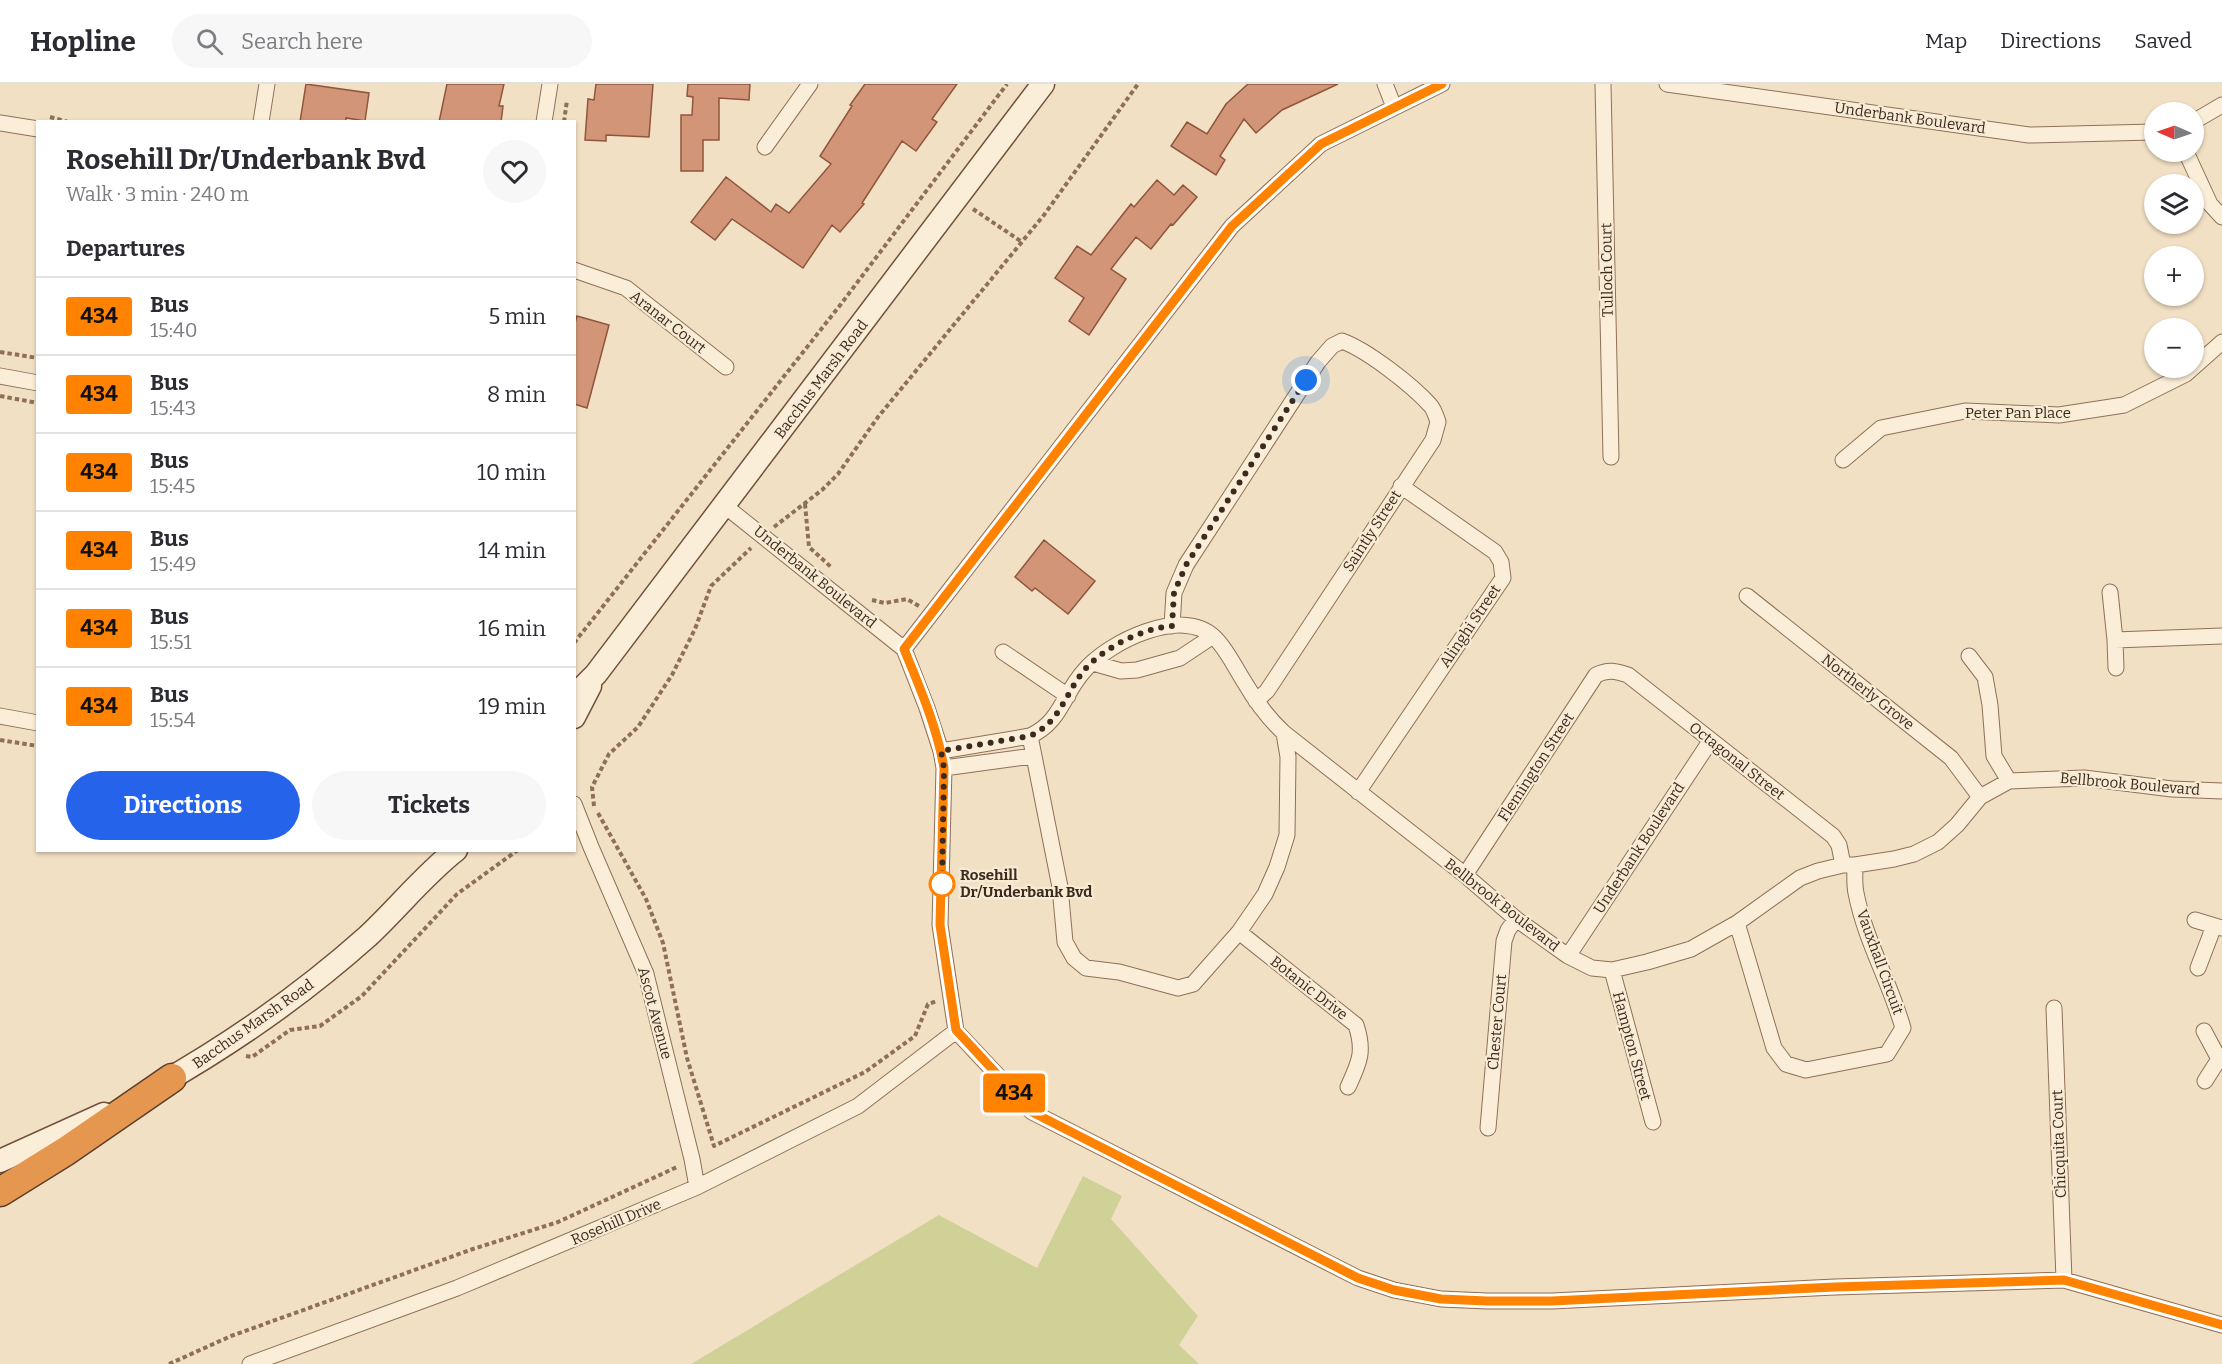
<!DOCTYPE html>
<meta charset="utf-8">
<style>
:root{--surface:#fff;--page:#f7f7f7;--text:#2b2b33;--muted:#7c7c81;--line:#e1e1e2;--accent:#2563eb}
body{margin:0;font-family:Bitter,serif;background:var(--page);color:var(--text);height:100vh;display:flex;flex-direction:column;font-size:22px;white-space:nowrap}
*{box-sizing:border-box;margin:0}
p{font-size:20px;color:var(--muted)}
.icon{flex:none;width:33px;height:33px;fill:none;stroke:currentColor;stroke-width:2;stroke-linecap:round;stroke-linejoin:round}
.map{position:relative;flex:1;overflow:hidden}
.side{position:absolute;left:36px;top:36px;width:540px;height:732px;display:flex;flex-direction:column;background:var(--surface);border-radius:0px;box-shadow:0 2px 4px #0004}
.side>*{flex:none}
.badge{padding:0 12px;border-radius:4px;font-size:21px;line-height:39px}
.needle{width:39px;rotate:272deg}
.buttons{position:absolute;left:2144px;top:18px;display:grid;gap:12px}
.buttons a{display:grid;place-items:center;width:60px;height:60px;border-radius:50%;background:var(--surface);box-shadow:0 2px 4px #0004;font-size:30px}
.you{position:absolute;width:30px;height:30px;margin:-15px;border:4px solid #fff;border-radius:50%;background:#1a73e8;box-shadow:0 0 0 9px #1a73e833}
.map>.badge{position:absolute;translate:-50% -50%;box-shadow:0 0 0 3px #fff}
h2{padding:0 30px;font-size:22px;line-height:54px}
.round{display:grid;place-items:center;flex:none;width:63px;height:63px;border-radius:32px;background:var(--page)}
.summary{display:flex;align-items:center;justify-content:space-between;height:102px;padding:0 30px}
h1{font-size:28px;font-weight:700;line-height:45px}
.cta{display:flex;gap:12px;margin-top:auto;padding:12px 30px}
.cta a{flex:1;height:69px;border-radius:36px;background:var(--accent);color:#fff;font-size:24px;font-weight:700;line-height:69px;text-align:center}
.cta a+a{background:var(--page);color:var(--text)}
ul{padding:0;list-style:none}
li{display:flex;align-items:center;gap:18px;height:78px;padding:0 30px;border-top:2px solid var(--line)}
li div{flex:1}
li b{display:block;font-size:22px}
li em{font-style:normal}
li .badge{min-width:66px;font-weight:700;text-align:center}
header{display:flex;align-items:center;gap:36px;box-sizing:border-box;height:84px;padding:0 30px;background:var(--surface);border-bottom:2px solid var(--line)}
header strong{font-size:28px}
nav{display:flex;gap:33px;margin-inline-start:auto;font-size:21px}
.search{width:420px;height:54px;background:var(--page);display:flex;align-items:center;gap:15px;box-sizing:border-box;padding:0 21px;border-radius:33px;color:var(--muted);font-size:22px}
.map>svg:first-child{display:block}
.green{fill:#cfd197}
.building{fill:#d29577;stroke:#8f563d;stroke-width:1.5}
.lines{fill:none;stroke-linecap:round;stroke-linejoin:round}
.minor-casing{stroke:#8e7059;stroke-width:17}
.secondary-casing{stroke:#70513c;stroke-width:25}
.motorway-casing{stroke:#5c3f2d;stroke-width:31}
.path{stroke:#8e7059;stroke-width:4;stroke-dasharray:4.5 3;stroke-linecap:butt}
.minor{stroke:#fbeed8;stroke-width:15}
.secondary{stroke:#fbeed8;stroke-width:22}
.motorway{stroke:#e6974f;stroke-width:28}
.line-casing{stroke:#fff;stroke-width:14}
.line{stroke:#ff8200;stroke-width:9}
.walk{stroke:#3d2a1e;stroke-width:6;stroke-dasharray:0 10.8}
.stop-dot{fill:#fff;stroke:#ff8200;stroke-width:3}
.labels{text-anchor:middle;stroke-width:4.5;stroke-linejoin:round;paint-order:stroke}
.street-label{font-size:15px;fill:#3d2a1e;stroke:#f8ebd4}
.stop-label{font-size:15px;font-weight:bold;fill:#3d2a1e;stroke:#f8ebd4;text-anchor:start}
</style>
<header>
<strong>Hopline</strong>
<div class="search"><svg class="icon" aria-label="search" viewBox="0 0 24 24"><circle cx="10" cy="10" r="6"/><path d="M15 15l6 6"/></svg>Search here</div>
<nav><a>Map</a><a>Directions</a><a>Saved</a></nav>
</header>
<div class="map">
<svg width="2222" height="1280" viewBox="0 0 2222 1280">
<rect width="100%" height="100%" fill="#f2e0c4"/>
<path class="green" d="M1083,1092L1122,1112L1111,1135L1198,1232L1179,1261L1199,1280H691L939,1131L1037,1184Z"/>
<path class="building" d="M306,0L369,9L365,37L346,34V38H300Z
M447,0H504L499,22H503L501,38H439Z
M596,0H653L649,53L606,51V57L585,56L588,15L594,16Z
M688,0H750L749,16L719,14V56H703V87H681V31H692L693,13L687,12Z
M865,0H957L932,35L937,38L916,67L902,57L862,119L864,120L840,148L832,141L803,184L732,135L715,156L691,138L726,93L771,128L776,120L789,129L831,80L820,72L852,22L850,21Z
M1248,0H1338L1282,26L1256,49L1244,35L1220,72L1225,76L1216,91L1171,62L1187,38L1207,50L1226,20Z
M1157,96L1174,111L1183,101L1197,113L1173,141L1171,140L1151,165L1136,153L1111,185L1126,195L1089,251L1069,237L1084,214L1055,194L1077,162L1091,171L1131,120L1134,123Z
M577,232L609,241L587,324L574,320V242Z
M1044,456L1095,497L1068,530L1035,504L1032,507L1015,493Z"/>
<g class="lines">
<defs>
<path id="minor" d="M1385,0L1394,23
M1603,0L1611,373
M1667,0L2029,51L2154,48
M261,38L267,0
M544,38L550,0
M2193,38L2222,21
M0,39L38,45
M765,63L810,0
M2186,68L2210,120L2222,133
M574,186L626,204L726,283
M0,292L38,299
M1843,376L1881,344L1965,327L2059,331L2124,321L2186,290L2222,258
M725,422L904,565L927,624L941,667L944,684L940,841L956,947L1032,1028L1358,1194L1394,1206L1441,1215L1487,1217H1552L1835,1203L2064,1196L2222,1241
M2110,508L2115,556L2116,584
M1747,512L1951,674L1980,713
M1172,542L1174,509L1186,481L1318,278L1332,262L1342,257C1367,266 1412,301 1430,321C1434,325 1436,332 1438,338L1433,356L1267,607L1256,617
M2115,556L2222,552
M904,565L1232,142L1321,60L1442,0
M1003,568L1068,612
M1969,572L1985,593L1990,621L1994,672L2009,697
M1093,579L1121,587L1137,586L1180,574L1213,552
M0,632L38,639
M1030,652L1060,803L1065,858L1074,874L1086,884L1119,888L1178,904L1193,900L1239,848L1265,810L1277,783L1287,751L1288,673L1284,649
M941,667L1030,652C1061,638 1063,610 1084,587C1108,558 1182,522 1214,553C1227,565 1235,584 1245,599C1256,618 1268,634 1284,649L1465,791L1516,835L1568,872L1592,884L1612,886L1647,878L1691,865L1737,839L1800,794L1818,787L1843,781H1855L1894,775L1914,770L1938,758L1957,741L1980,713L2009,697L2084,694L2172,705L2222,707
M944,684L1033,672
M1358,708L1503,494L1501,478L1495,468L1401,402
M574,720L591,763L646,890L692,1075L697,1103
M1465,791L1596,591C1608,585 1616,587 1628,591L1833,752L1839,761L1843,781
M2195,836L2222,844
M1737,839L1774,964L1786,980L1806,986L1887,970L1903,944C1890,898 1865,856 1856,809C1854,800 1855,790 1855,781
M1239,848L1356,941C1365,968 1359,979 1348,1003
M1568,872L1711,656
M2198,884L2214,842
M1612,886L1653,1038
M2054,924L2064,1196
M2204,947L2219,975L2222,976
M2205,997L2219,975
M1488,1044L1504,857L1508,846L1516,835
M250,1280L457,1204L697,1103L858,1022L956,947"/>
<path id="secondary" d="M574,612L596,590L1043,0
M574,633L590,602
M157,1002C233,959 303,910 368,852C398,824 424,791 456,766
M0,1077L104,1030"/>
<path id="motorway" d="M0,1108L66,1067L172,994"/>
</defs>
<use href="#minor" class="minor-casing"/>
<use href="#secondary" class="secondary-casing"/>
<use href="#motorway" class="motorway-casing"/>
<path class="path" d="M50,33L68,38
M564,38L567,16
M973,125L1022,158
M0,268L38,274
M0,312L38,319
M805,420L809,463L831,483
M774,443L822,406L838,390L878,333L1044,131L1138,0
M872,516L885,519L907,515L919,522
M574,559L841,220L1007,0
M0,656L38,662
M594,722L592,703L609,670L638,643L672,591L695,545L711,502L751,464
M598,729L646,815L663,859L687,974L714,1062L865,988L915,952L928,920L937,917
M246,972L252,973L290,946L320,942L362,912L457,810L518,766
M169,1280L231,1252L473,1165L558,1138L677,1083"/>
<use href="#minor" class="minor"/>
<use href="#secondary" class="secondary"/>
<use href="#motorway" class="motorway"/>
</g>
<g class="lines">
<defs>
<path id="line" d="M1442,0L1321,60L1232,142L904,565C920,604 937,643 944,684L940,841L956,946L1032,1028L1358,1194L1394,1206L1441,1215L1487,1217H1552L1835,1203L2064,1196L2222,1241"/>
</defs>
<use href="#line" class="line-casing"/>
<use href="#line" class="line"/>
<path class="walk" d="M942,800L944,684L941,667L1030,652C1059,639 1064,613 1082,589C1100,565 1143,544 1172,542L1174,509L1186,481L1306,296"/>
</g>
<circle class="stop-dot" cx="942" cy="800" r="12"/>
<g class="labels">
<g class="street-label">
<text transform="translate(1910 34) rotate(8)" y="5">Underbank Boulevard</text>
<text transform="translate(1607 186) rotate(-91)" y="5">Tulloch Court</text>
<text transform="translate(668 238) rotate(38)" y="5">Aranar Court</text>
<text transform="translate(821 295) rotate(-53)" y="5">Bacchus Marsh Road</text>
<text x="2018" y="334">Peter Pan Place</text>
<text transform="translate(1372 447) rotate(-57)" y="5">Saintly Street</text>
<text transform="translate(815 493) rotate(39)" y="5">Underbank Boulevard</text>
<text transform="translate(1470 542) rotate(-56)" y="5">Alinghi Street</text>
<text transform="translate(1868 608) rotate(38)" y="5">Northerly Grove</text>
<text transform="translate(1737 677) rotate(38)" y="5">Octagonal Street</text>
<text transform="translate(1536 683) rotate(-57)" y="5">Flemington Street</text>
<text transform="translate(2130 700) rotate(5)" y="5">Bellbrook Boulevard</text>
<text transform="translate(1639 764) rotate(-57)" y="5">Underbank Boulevard</text>
<text transform="translate(1502 821) rotate(38)" y="5">Bellbrook Boulevard</text>
<text transform="translate(1880 878) rotate(70)" y="5">Vauxhall Circuit</text>
<text transform="translate(1309 904) rotate(38)" y="5">Botanic Drive</text>
<text transform="translate(655 929) rotate(75)" y="5">Ascot Avenue</text>
<text transform="translate(1497 938) rotate(-85)" y="5">Chester Court</text>
<text transform="translate(253 940) rotate(-35)" y="5">Bacchus Marsh Road</text>
<text transform="translate(1632 962) rotate(75)" y="5">Hampton Street</text>
<text transform="translate(2059 1060) rotate(-92)" y="5">Chicquita Court</text>
<text transform="translate(616 1138) rotate(-23)" y="5">Rosehill Drive</text>
</g>
<g class="stop-label">
<text x="960" y="796">Rosehill<tspan x="960" dy="17">Dr/Underbank Bvd</tspan></text>
</g>
</g>
</svg>
<div class="buttons">
<a><svg class="needle" viewBox="-14 -14 28 28"><path d="M0-13l5 13h-10z" fill="#e53935"/><path d="M0 13l5-13h-10z" fill="#7c7c81"/></svg></a>
<a><svg class="icon" aria-label="layers" viewBox="0 0 24 24"><path d="M12 4l9 5-9 5-9-5zM3 14l9 5 9-5"/></svg></a>
<a>+</a>
<a>−</a>
</div>
<div class="you" style="left:1306px;top:296px"></div>
<b class="badge" style="left:1014px;top:1009px;background:#ff8200;color:#111">434</b>
<section class="side">
<div class="summary"><div><h1>Rosehill Dr/Underbank Bvd</h1><p>Walk · 3 min · 240 m</p></div><a class="round"><svg class="icon" aria-label="heart" viewBox="0 0 24 24"><path d="M12 20l-8-8c-3-5 5-10 8-4 3-6 11-1 8 4z"/></svg></a></div>
<h2>Departures</h2>
<ul>
<li><span class="badge" style="background:#ff8200;color:#111">434</span><div><b>Bus</b><p>15:40</p></div><em>5 min</em></li>
<li><span class="badge" style="background:#ff8200;color:#111">434</span><div><b>Bus</b><p>15:43</p></div><em>8 min</em></li>
<li><span class="badge" style="background:#ff8200;color:#111">434</span><div><b>Bus</b><p>15:45</p></div><em>10 min</em></li>
<li><span class="badge" style="background:#ff8200;color:#111">434</span><div><b>Bus</b><p>15:49</p></div><em>14 min</em></li>
<li><span class="badge" style="background:#ff8200;color:#111">434</span><div><b>Bus</b><p>15:51</p></div><em>16 min</em></li>
<li><span class="badge" style="background:#ff8200;color:#111">434</span><div><b>Bus</b><p>15:54</p></div><em>19 min</em></li>
</ul>
<div class="cta"><a>Directions</a><a>Tickets</a></div>
</section>
</div>
